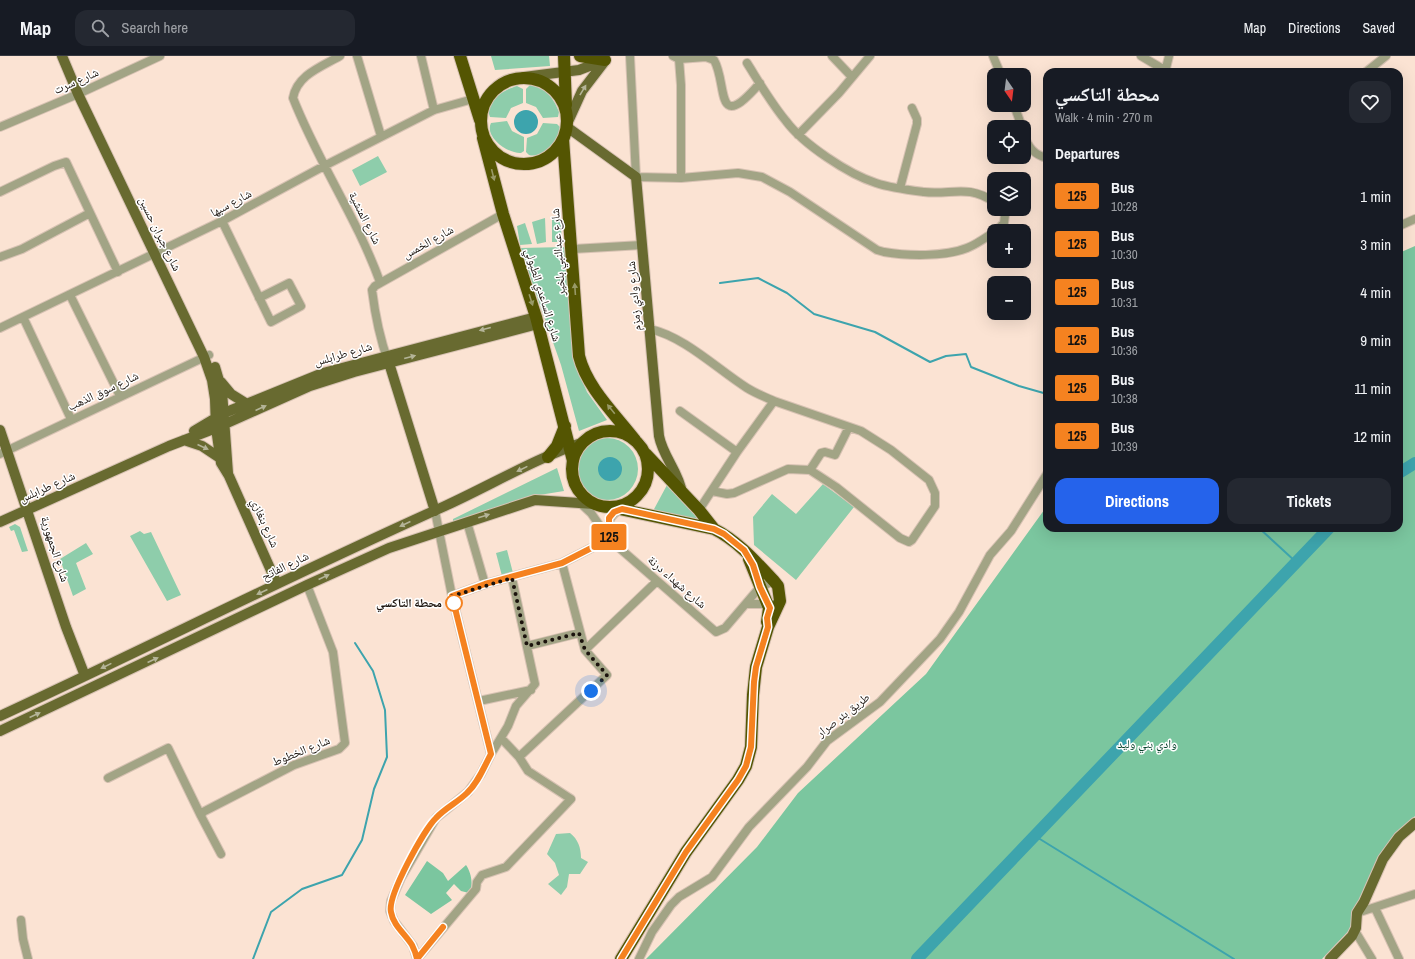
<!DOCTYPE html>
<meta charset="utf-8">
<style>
:root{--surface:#171b24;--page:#242831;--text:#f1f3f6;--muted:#9ea1a6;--line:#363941;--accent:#2563eb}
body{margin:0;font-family:"Archivo Narrow","Noto Naskh Arabic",sans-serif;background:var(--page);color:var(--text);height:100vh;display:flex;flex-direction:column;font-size:15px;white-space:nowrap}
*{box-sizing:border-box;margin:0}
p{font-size:13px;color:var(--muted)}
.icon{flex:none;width:22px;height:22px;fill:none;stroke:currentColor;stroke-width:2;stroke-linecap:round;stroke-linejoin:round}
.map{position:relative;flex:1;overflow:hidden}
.panel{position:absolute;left:1043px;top:12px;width:360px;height:464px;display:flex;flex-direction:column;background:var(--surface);border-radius:12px;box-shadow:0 4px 16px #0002}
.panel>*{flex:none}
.badge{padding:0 8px;border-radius:3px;font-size:14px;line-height:26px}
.needle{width:26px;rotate:166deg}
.fabs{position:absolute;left:987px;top:12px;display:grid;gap:8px}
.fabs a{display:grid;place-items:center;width:44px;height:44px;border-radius:8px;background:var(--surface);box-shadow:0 4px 16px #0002;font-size:20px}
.you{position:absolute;width:20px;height:20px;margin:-10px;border:3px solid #fff;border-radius:50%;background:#1a73e8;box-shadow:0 0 0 6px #1a73e833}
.map>.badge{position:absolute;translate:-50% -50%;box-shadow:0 0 0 2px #fff}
h2{padding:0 12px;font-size:15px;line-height:36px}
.round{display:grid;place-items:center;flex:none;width:42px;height:42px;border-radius:12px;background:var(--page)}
.summary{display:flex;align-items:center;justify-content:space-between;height:68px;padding:0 12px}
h1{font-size:19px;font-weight:800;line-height:30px}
.cta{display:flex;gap:8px;margin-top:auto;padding:8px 12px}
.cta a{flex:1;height:46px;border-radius:12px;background:var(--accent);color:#fff;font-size:16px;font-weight:800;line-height:46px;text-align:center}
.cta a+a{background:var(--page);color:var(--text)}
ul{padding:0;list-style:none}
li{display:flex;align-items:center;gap:12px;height:48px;padding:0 12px}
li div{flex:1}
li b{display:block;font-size:15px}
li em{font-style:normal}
li .badge{min-width:44px;font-weight:700;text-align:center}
header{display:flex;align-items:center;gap:24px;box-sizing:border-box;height:56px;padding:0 20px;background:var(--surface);border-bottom:1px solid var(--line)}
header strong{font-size:19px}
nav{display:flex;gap:22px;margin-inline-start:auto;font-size:14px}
.search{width:280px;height:36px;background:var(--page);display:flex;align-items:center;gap:10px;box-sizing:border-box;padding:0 14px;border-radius:12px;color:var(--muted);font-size:15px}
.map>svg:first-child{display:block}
.green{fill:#8ecdab}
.forest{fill:#7bc69f}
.water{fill:#3da4ad}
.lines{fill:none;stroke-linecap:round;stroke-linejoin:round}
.stream{stroke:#3da4ad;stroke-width:2}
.river{stroke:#3da4ad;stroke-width:12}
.minor-casing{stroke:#d7c2b3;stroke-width:10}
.major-casing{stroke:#d7c2b3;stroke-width:12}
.highway-casing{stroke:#d7c2b3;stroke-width:14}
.minor{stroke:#a2a485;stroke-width:8}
.major{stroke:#686a30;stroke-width:10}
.highway{stroke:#545502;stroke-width:12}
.oneway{fill:#b4b498}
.oneway2{fill:#989967}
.line-casing{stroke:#fff;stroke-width:9}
.line{stroke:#f58220;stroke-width:6}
.walk{stroke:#1b130d;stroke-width:4;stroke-dasharray:0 7.2}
.stop-dot{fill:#fff;stroke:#f58220;stroke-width:2}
.labels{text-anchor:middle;stroke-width:3;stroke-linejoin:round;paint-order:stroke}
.street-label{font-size:12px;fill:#1b130d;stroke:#fff}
.stop-label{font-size:12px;font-weight:bold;fill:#1b130d;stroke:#fff;text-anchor:end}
.park-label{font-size:12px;fill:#003f27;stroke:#fff}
</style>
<header>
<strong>Map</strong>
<div class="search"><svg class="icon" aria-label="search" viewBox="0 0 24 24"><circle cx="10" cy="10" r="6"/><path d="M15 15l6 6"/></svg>Search here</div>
<nav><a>Map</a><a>Directions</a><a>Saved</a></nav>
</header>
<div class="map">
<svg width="1415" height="903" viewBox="0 0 1415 903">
<rect width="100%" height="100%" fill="#fbe3d3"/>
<path class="green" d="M491,0H549L550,10L495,14Z
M530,29C546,31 554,43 559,56L558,61L543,62L536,51L526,47V33Z
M517,30L523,33V47L511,52L506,62L490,61C483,45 506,33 517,30Z
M507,65L512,75L524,81V95L521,97C508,98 484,81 491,67Z
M543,67L557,68L560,71C560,84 543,103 529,99L526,96L527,82L537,78Z
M378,100L387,116L360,130L352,114Z
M560,159L562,186H552V162Z
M545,162L546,186L537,188L532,166Z
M525,167L532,188L520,189L517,170Z
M566,191L573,280L579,317L587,336L607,364L579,375L561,309L520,192Z
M576 413a31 31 0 1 1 62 0a31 31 0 1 1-62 0Z
M557,412L564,435L533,440L453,466V463Z
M823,428L854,451L796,524L754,489L753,461L772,438L796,458Z
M667,429L699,463L653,455Z
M15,468L20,471L28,495L22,496L14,474L11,475L9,471Z
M140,475L144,478L151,476L181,539L167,545L130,480Z
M86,487L93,498L76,507L86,533L73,540L60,503Z
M507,494L513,517L502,520L496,497Z
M570,777C578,783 581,792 581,802L588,806L580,818H569L567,831L561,839L548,828L559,819L555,807L547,798L556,778Z"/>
<path class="forest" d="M1415,190V760L1394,786L1357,866L1322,903H646L757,791L798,737L926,618L1047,450V472H1399V197Z
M427,805L443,817L448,825L466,809C471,816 474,829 469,837L461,835L454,828L446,837L452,844L431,858L405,839Z"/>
<path class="water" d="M514 66a12 12 0 1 1 24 0a12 12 0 1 1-24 0Z
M598 413a12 12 0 1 1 24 0a12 12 0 1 1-24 0Z"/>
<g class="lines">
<path class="stream" d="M720,227L758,222L787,237L814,258L875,276L930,306L946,300L966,298L971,311L1019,330L1047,338
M1259,472L1296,506
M1035,780L1234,903
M253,903L271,856L302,833L342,819L362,784L374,733L387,701L385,654L373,615L355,587"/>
<path class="river" d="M1399,417L1415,407
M917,903L1329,472"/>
<defs>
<path id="minor" d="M340,0C321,11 297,19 293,42C318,106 357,162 380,226
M357,0L381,80
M421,0L434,54
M630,0L636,121L681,122L738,117L762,121L790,136L877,194L884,196C907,200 945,201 967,192C977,188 985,182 994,176
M673,0L679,3L681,29V122
M832,0L852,21
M993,0L1001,19
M1141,0L1168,16
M679,3L706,1L714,4C728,28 714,80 760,27
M747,7C759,26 771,47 786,65C803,88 848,118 876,127C891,132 908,134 924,136C952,139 968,128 994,146
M1165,16L1169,0
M1366,16L1386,0
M1014,49L1022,71
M0,71L78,38L160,0
M798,79L839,37L870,0
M1024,79C1028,91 1034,99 1047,102
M900,132L917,68V63L912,52
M0,136L54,110L66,106L118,216
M222,165L271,266L301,250L289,227L259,242
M1399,170L1415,163
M996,175L1004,167L1005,159L1002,153
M573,193L642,189
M0,201L22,193L90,157
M70,239L120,340
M23,261L71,363
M0,272L222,165L324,110L434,54L473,43
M650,273C685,281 717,313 747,332C755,337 765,341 774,345L737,396L699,454
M388,305C380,283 375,258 372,234L375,230L503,158
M680,355L737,396
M0,398L209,299
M810,414L821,397L825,396L835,399L849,371
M712,435L727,438L734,437L788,413L810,414L836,431L900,482L909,486L912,484L935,450V437L929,424L891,394L861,375L774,345
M579,446L591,457L609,483L716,576L725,572L760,531L774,525
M467,466L485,528
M609,483C608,469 607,459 622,453
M452,540L485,528L562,507L609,483
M746,548H772
M527,590L579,577
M585,594L657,525
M479,645L531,634
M491,698L508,670L516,650L535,628L512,522
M519,701L607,619L585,594L562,507
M108,722L168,692L201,760
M221,798L201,760L203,756L294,709L339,693L345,687L333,596L307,529
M1375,852L1399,903
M1357,857L1415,838
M21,864L23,883L28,903
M1355,875L1372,903
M417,903L413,890L394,865L390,855L391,845L401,822L436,762L468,736L481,718L491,698L452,540L435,455
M417,903L476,833L477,826L482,819L506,811L571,743L528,715L519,701L501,682
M639,903L652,876L671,849L679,841L712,821L749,771L807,711L827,685L880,646L940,583L959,556L990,499L1011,475L1047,418"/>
<path id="major" d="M62,0L78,38L204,301L212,324L215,343L216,372L221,407L229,420L277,528
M524,21L579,14L605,4
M567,68L582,35L605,5
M567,71L636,121L659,380C663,401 679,416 682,437
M389,307L435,455
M215,311L222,335L228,417
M221,326L231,338L247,348
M0,374L66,571L85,620
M194,375L224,357L323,317L536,261
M184,384L202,390L220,402
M0,466L169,390L216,372L310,330L354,316L538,268
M0,660C149,591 295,517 445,450C491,429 536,402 584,386
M0,675L307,529L389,492L535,444L594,448
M1330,903L1352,880L1356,872L1357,857L1364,846L1383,803L1399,781L1415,767"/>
<path id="highway" d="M460,0L480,64
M564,0L566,49
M580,0L605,4
M481 65a43 43 0 1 1 86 0a43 43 0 1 1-86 0Z
M483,82L503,158L536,261L573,405
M563,83L579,300C587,332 615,358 635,384
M572 413a38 38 0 1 1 76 0a38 38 0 1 1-76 0Z
M646,398L699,454L714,473
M548,401L557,390L565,370
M610,451L714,473C738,485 756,506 774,525L778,530L780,545L768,571L756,611L753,639L751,691L746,710L738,724L686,796L621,903
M749,503L769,552L767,566"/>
</defs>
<use href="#minor" class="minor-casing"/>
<use href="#major" class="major-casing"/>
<use href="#highway" class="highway-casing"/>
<use href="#minor" class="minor"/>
<use href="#major" class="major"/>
<use href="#highway" class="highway"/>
</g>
<defs><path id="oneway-solid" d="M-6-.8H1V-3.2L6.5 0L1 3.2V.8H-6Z"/></defs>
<g class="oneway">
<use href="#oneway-solid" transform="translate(583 34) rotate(-59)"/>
<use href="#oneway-solid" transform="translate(485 273) rotate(165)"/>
<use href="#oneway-solid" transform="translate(410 301) rotate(-15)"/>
<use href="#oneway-solid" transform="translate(261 352) rotate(-24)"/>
<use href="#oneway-solid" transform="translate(203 391) rotate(24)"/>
<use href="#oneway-solid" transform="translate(522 413) rotate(154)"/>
<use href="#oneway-solid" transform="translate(484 460) rotate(-17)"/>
<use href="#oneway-solid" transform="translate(405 468) rotate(155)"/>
<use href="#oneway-solid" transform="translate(324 521) rotate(-25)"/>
<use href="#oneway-solid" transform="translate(262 536) rotate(155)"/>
<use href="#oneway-solid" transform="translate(153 604) rotate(-25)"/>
<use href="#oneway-solid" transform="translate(106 610) rotate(154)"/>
<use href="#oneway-solid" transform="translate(35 659) rotate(-25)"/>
</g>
<g class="oneway2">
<use href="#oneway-solid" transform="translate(493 119) rotate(76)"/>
<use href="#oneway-solid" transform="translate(575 233) rotate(-94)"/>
<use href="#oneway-solid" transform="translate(531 244) rotate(72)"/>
<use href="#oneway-solid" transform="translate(611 353) rotate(-129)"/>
</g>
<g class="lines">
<defs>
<path id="line" d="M443,871L417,903C416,898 414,893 412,889C405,878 393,869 391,856C387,840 424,774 436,762C445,752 458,746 467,737C478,727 484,711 491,698L452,540L485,528L562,507L609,483V462L614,456L622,453L714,473L724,478L744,494L753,509L760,531L770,552L767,562L768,571L756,611L754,626L751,691L746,710L738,724L686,796L621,903"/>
</defs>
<use href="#line" class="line-casing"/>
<use href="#line" class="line"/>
<path class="walk" d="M454,547L452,540L512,522L527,590L579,577L585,594L607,619L591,635"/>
</g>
<circle class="stop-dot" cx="454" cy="547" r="8"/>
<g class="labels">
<g class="street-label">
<text transform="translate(76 25) rotate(-24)" y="4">شارع سرت</text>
<text transform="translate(231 147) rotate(-28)" y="4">شارع سبها</text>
<text transform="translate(365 162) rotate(63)" y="4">شارع المنشية</text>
<text transform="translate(160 178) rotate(64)" y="4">شارع جبران حسين</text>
<text transform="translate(428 186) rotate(-29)" y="4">شارع الخمس</text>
<text transform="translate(558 196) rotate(-94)" y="4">شارع عبدالنبي بلخير</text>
<text transform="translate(543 239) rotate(73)" y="4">شارع الساعدي الطبولي</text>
<text transform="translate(634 240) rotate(-95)" y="4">شارع وادي زمزم</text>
<text transform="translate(343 298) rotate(-16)" y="4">شارع طرابلس</text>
<text transform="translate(103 335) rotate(-25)" y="4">شارع سوق الذهب</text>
<text transform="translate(47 431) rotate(-24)" y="4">شارع طرابلس</text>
<text transform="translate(265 467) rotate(66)" y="4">شارع بنغازي</text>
<text transform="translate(55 493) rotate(72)" y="4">شارع الجمهورية</text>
<text transform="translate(285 510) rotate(-26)" y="4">شارع الفاتح</text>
<text transform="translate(677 526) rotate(41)" y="4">شارع شهداء درنة</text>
<text transform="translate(843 659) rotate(-38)" y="4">طريق بئر صرار</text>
<text transform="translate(301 695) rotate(-22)" y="4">شارع الخطوط</text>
</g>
<g class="stop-label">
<text x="442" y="551">محطة التاكسي</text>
</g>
<g class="park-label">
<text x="1147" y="692">وادي بني وليد</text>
</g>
</g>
</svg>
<div class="fabs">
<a><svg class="needle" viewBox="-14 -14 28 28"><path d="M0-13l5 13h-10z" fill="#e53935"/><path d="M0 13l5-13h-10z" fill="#9ea1a6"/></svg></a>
<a><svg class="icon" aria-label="locate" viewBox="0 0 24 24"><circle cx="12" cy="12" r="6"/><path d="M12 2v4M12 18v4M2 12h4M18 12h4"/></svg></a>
<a><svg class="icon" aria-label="layers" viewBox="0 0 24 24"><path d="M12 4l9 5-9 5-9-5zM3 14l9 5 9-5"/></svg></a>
<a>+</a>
<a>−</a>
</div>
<div class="you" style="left:591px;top:635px"></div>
<b class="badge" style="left:609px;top:481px;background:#f58220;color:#111">125</b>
<section class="panel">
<div class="summary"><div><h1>محطة التاكسي</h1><p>Walk · 4 min · 270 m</p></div><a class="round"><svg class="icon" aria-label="heart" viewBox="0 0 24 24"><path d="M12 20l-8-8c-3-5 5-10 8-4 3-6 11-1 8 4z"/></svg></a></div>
<h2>Departures</h2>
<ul>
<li><span class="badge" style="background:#f58220;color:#111">125</span><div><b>Bus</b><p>10:28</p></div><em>1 min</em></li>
<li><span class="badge" style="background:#f58220;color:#111">125</span><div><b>Bus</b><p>10:30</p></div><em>3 min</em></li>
<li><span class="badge" style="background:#f58220;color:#111">125</span><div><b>Bus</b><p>10:31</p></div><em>4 min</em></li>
<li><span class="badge" style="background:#f58220;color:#111">125</span><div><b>Bus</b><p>10:36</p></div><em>9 min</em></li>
<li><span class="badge" style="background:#f58220;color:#111">125</span><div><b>Bus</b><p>10:38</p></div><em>11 min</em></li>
<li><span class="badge" style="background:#f58220;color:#111">125</span><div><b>Bus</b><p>10:39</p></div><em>12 min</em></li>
</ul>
<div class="cta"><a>Directions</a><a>Tickets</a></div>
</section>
</div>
